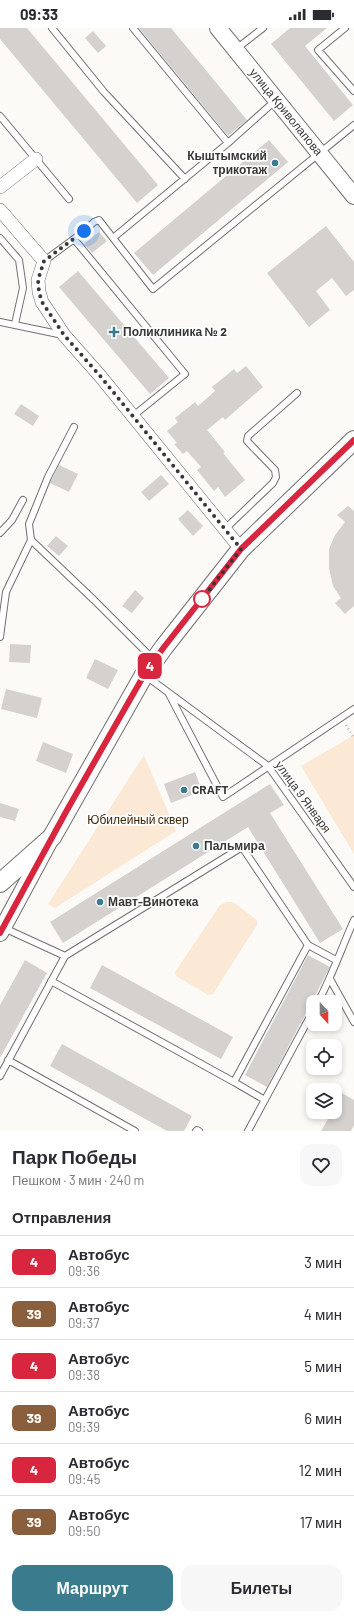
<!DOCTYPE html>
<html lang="ru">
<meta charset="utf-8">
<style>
:root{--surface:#fff;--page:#f7f7f7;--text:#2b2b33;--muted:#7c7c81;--line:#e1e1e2;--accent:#3a7c8e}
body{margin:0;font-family:Barlow,sans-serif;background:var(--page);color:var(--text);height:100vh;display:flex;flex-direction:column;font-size:15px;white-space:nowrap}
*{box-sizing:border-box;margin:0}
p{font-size:13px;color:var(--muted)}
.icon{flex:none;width:22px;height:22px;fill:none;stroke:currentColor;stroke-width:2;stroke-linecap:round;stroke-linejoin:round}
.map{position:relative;height:1103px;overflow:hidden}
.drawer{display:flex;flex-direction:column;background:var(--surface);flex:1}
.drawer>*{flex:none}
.badge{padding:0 8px;border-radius:6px;font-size:14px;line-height:26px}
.needle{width:26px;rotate:159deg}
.tools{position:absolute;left:306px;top:967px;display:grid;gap:8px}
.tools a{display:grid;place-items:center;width:36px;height:36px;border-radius:8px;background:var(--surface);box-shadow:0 2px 6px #0003;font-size:20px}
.you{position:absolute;width:20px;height:20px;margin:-10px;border:3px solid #fff;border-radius:50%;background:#1a73e8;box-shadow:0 0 0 6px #1a73e833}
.map>.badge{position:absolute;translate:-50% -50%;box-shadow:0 0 0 2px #fff}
h2{padding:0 12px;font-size:15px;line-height:36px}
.round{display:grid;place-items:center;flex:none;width:42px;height:42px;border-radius:12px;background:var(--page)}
.summary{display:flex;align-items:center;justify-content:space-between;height:68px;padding:0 12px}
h1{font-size:19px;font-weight:600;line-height:30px}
.action{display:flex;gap:8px;margin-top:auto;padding:8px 12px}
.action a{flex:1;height:46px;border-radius:12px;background:var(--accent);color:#fff;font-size:16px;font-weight:600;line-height:46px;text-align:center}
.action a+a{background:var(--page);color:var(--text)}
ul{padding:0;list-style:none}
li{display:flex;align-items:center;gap:12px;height:52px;padding:0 12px;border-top:1px solid var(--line)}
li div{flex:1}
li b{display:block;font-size:15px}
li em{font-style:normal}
li .badge{min-width:44px;font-weight:700;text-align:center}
.status{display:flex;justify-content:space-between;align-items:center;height:28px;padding:0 20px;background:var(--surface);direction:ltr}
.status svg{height:11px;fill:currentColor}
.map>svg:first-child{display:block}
.green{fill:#fce9d5}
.building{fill:#d4d1cf}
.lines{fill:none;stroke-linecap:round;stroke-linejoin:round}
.service-casing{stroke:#72706e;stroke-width:8}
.minor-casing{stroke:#72706e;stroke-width:14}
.tertiary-casing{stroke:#72706e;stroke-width:18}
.secondary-casing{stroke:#72706e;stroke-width:20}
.path{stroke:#bab8b6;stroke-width:2.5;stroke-dasharray:1 3;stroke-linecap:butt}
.service{stroke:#fff;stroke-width:6}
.minor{stroke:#fff;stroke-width:13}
.tertiary{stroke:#fff;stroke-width:16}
.secondary{stroke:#fff;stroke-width:18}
.line-casing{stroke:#fff;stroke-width:9}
.line{stroke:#d7263d;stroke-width:6}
.walk{stroke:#383736;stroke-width:4;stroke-dasharray:0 7.2}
.poi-dot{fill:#3a7c8e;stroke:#fff;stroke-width:1.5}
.stop-dot{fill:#fff;stroke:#d7263d;stroke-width:2}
.labels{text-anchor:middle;stroke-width:3.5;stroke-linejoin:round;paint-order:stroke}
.street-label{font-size:12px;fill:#383736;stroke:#fff}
.poi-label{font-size:12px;font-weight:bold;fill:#383736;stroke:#fff;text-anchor:start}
.park-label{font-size:12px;fill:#3d2608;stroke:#fff}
</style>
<div class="status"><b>09:33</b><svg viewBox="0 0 49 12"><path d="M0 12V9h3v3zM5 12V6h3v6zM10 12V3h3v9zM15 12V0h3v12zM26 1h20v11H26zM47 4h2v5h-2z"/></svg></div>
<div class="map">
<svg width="354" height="1103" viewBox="0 0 354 1103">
<rect width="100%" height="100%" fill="#fcfaf7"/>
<path class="green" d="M354,707V826L301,738Z
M144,727L176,803L55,880L48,876Z
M226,874H233L257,892V897L213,966L208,967L176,948L175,944L220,877Z"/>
<path class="building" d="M0,0H27L158,157L137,175L0,11Z
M139,0H171L247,92L228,108Z
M290,0H327L305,18L353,77L334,93L271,16Z
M93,3L106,18L98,25L85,10Z
M269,112L288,134L153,247L134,225Z
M326,198L354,234V262L346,268L332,250L316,263L330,282L309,299L267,245Z
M99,204L107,213L92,225L84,216Z
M78,243L169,350L150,366L59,259Z
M246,338L263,359L225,392L223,389L207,402L225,424L223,425L245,452L225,469L218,459L214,463L197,442L201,439L187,423L183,426L174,416L177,415L167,403L178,394L175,390L195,374L198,378L215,363L212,359L234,341L237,345Z
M21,376L39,388L33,398L14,386Z
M59,437L78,446L69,464L50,455Z
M161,447L169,456L149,473L141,464Z
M348,478L354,483V578L345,586L335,575L341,570L333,558L329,540V521L335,507L345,494L337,487Z
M188,482L203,498L193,508L178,491Z
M56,508L68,518L59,528L47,518Z
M135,562L144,570L132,585L122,578Z
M10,616L31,617L30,635L9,634Z
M95,631L118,642L108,661L86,650Z
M6,661L42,670L37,690L1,681Z
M43,714L73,726L66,745L36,733Z
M195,744L202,763L171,775L164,756Z
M270,756L284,777L270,785L343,901L320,915L248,799L63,915L50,894Z
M0,775L19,781L15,793L0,789Z
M308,927L330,939L267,1059L245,1047Z
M25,932L47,945L0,1030V977Z
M102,937L233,1009L221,1031L90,960Z
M62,1016L192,1088L184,1103H167L50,1038Z
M342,1065L354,1072V1097L351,1103H321L332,1084H335V1078Z"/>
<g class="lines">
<defs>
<path id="service" d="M52,0L104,64L185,151
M133,0L228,115
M345,0L318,22L354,63
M236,21L263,0
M0,88L69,171
M0,210L19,232L23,260L15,296
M113,210L153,261L354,97
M74,211L185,346L133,388
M44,233L74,211L94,194L99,192L113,210L228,115L276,72
M0,294L63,307
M225,501L273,455L276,449L275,442L247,413L248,408L297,365
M0,505L12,492L23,472
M31,512L29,496L48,449L74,399
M0,609L6,564L31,512L94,572L153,631
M146,648L268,738L354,859
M169,666L223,769L354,681
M4,900L65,928
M330,951L354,994
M51,953L234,1054
M318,974C332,948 342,919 354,892
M8,1032L135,1103
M0,1048L65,928L242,819L308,917L336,932
M265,1072L234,1054L308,917
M196,1103L197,1102L199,1103
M248,1103L313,983"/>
<path id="minor" d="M0,159L36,131
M0,182L44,233L38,252L39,264L42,274L64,307L101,349L241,521"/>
<path id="tertiary" d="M218,0L354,168
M0,905L49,814"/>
<path id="secondary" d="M0,855L52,809L144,647L164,619L241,521L354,412"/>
</defs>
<use href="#service" class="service-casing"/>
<use href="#minor" class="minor-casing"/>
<use href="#tertiary" class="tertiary-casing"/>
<use href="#secondary" class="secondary-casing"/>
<path class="path" d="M346,697L354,710"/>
<use href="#service" class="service"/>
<use href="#minor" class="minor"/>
<use href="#tertiary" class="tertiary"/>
<use href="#secondary" class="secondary"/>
</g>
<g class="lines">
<defs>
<path id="line" d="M0,905L67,782L144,647L164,619L241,521L354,412"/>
</defs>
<use href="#line" class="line-casing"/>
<use href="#line" class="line"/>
<path class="walk" d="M84,203L44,233L38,252L39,264L42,274L64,307L101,349L241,521L202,571"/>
</g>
<g class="poi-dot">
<circle cx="275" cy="135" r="4"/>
<path d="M112 298h4v4h4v4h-4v4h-4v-4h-4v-4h4z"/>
<circle cx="184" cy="762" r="4"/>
<circle cx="196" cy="818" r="4"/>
<circle cx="100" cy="874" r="4"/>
</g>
<circle class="stop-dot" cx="202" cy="571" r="8"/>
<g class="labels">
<g class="street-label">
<text transform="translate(286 84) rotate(51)" y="4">улица Криволапова</text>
<text transform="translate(303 769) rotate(54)" y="4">улица 9 Января</text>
</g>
<g class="poi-label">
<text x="267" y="132" text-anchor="end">Кыштымский<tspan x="267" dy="14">трикотаж</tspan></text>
<text x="123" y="308">Поликлиника № 2</text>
<text x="192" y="766">CRAFT</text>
<text x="204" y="822">Пальмира</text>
<text x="108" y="878">Мавт-Винотека</text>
</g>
<g class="park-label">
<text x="138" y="796">Юбилейный сквер</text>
</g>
</g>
</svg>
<div class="tools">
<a><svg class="needle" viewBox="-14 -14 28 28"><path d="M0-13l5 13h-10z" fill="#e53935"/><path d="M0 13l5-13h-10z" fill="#7c7c81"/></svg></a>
<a><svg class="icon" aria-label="locate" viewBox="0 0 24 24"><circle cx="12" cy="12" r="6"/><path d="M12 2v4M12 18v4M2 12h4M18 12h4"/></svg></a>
<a><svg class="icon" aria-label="layers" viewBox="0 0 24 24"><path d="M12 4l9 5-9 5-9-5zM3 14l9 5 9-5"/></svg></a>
</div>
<div class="you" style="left:84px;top:203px"></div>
<b class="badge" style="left:150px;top:638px;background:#d7263d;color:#fff">4</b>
</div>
<section class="drawer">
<div class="summary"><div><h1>Парк Победы</h1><p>Пешком · 3 мин · 240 m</p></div><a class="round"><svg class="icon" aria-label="heart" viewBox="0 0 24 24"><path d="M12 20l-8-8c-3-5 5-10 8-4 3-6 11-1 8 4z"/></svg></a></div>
<h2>Отправления</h2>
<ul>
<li><span class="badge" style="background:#d7263d;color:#fff">4</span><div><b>Автобус</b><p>09:36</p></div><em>3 мин</em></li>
<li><span class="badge" style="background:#8b5e3c;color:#fff">39</span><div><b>Автобус</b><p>09:37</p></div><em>4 мин</em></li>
<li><span class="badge" style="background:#d7263d;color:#fff">4</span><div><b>Автобус</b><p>09:38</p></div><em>5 мин</em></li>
<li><span class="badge" style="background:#8b5e3c;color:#fff">39</span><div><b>Автобус</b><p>09:39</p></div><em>6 мин</em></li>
<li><span class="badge" style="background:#d7263d;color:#fff">4</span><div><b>Автобус</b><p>09:45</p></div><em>12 мин</em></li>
<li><span class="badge" style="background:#8b5e3c;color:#fff">39</span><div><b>Автобус</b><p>09:50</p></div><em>17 мин</em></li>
</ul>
<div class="action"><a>Маршрут</a><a>Билеты</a></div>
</section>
